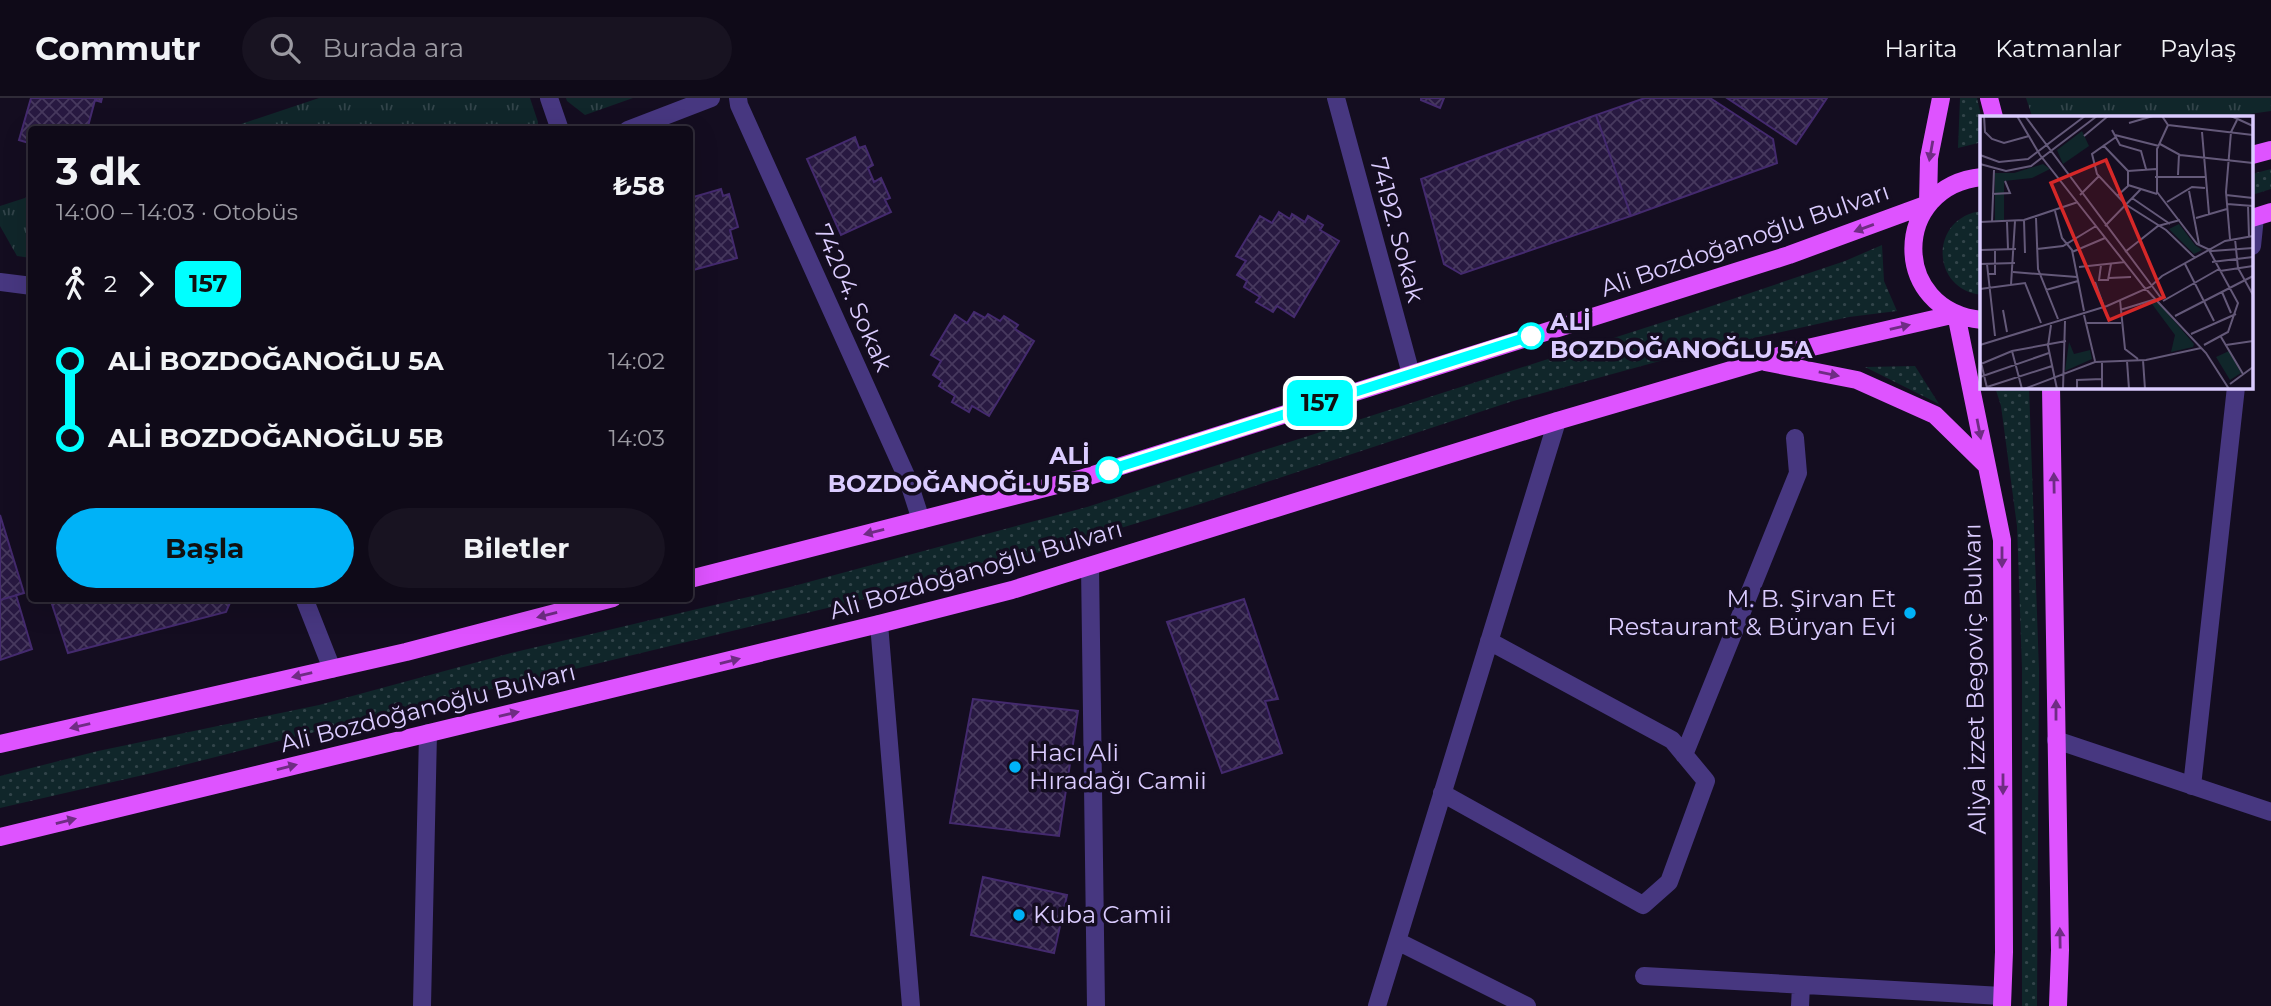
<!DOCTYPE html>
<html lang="tr">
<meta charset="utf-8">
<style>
:root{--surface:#0f0a18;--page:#181321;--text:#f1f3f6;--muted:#9b9aa2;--line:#2f2b37;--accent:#00b2f7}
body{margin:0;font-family:Montserrat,sans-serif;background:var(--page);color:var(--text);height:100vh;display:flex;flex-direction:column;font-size:26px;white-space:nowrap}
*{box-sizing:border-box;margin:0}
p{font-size:23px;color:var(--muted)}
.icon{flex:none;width:38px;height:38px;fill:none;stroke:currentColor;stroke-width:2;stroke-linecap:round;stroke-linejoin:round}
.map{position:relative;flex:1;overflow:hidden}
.sheet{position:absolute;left:28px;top:28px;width:665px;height:476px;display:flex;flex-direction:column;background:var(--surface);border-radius:7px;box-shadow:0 7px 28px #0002,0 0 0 2px var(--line)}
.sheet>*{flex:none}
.badge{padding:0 14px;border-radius:10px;font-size:24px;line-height:46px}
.map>.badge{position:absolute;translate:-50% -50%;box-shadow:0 0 0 4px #fff}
.legs{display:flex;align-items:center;gap:10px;height:77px;padding:0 28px;font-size:23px}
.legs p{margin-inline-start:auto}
.head{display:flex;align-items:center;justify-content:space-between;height:119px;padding:0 28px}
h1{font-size:38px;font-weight:700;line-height:52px}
.button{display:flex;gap:14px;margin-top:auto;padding:14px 28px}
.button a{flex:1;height:80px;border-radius:42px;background:var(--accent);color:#111;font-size:28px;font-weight:700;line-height:80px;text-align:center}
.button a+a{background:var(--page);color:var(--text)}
ul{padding:0 28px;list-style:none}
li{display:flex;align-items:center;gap:24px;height:77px;font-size:26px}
li i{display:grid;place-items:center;width:10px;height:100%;margin:0 9px;background:currentColor}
li i::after{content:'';width:18px;height:18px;margin:-9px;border:5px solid;border-radius:50%;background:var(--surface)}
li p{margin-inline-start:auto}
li:first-child i{background:linear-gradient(#0000 50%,currentColor 0)}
li:last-child i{background:linear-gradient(currentColor 50%,#0000 0)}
header{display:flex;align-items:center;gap:42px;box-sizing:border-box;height:98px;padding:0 35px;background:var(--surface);border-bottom:2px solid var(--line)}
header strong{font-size:33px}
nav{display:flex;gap:38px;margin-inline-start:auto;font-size:24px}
.search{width:490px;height:63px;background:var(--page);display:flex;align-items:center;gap:18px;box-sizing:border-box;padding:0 24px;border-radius:38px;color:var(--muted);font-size:26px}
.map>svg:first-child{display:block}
.grass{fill:url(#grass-dots)}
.park{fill:url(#park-tufts)}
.building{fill:url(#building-cross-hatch);stroke:#442a6e;stroke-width:2}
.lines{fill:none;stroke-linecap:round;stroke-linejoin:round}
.minor{stroke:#473780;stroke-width:18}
.major{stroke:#de53ff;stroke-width:18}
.oneway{fill:#6f2c84}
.line-1-casing{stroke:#fff;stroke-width:16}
.line-1{stroke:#0ff;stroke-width:10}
.stop-1-dot{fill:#fff;stroke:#0ff;stroke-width:3.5}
.poi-dot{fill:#00b2f7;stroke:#140d20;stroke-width:2.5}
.labels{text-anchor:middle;stroke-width:7;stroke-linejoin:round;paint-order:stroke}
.street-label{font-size:24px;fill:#dbccff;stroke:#140d20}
.stop-label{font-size:24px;font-weight:bold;fill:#dbccff;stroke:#140d20;text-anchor:start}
.poi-label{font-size:24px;fill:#dbccff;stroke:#140d20;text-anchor:start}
.inset-road{fill:none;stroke:#645979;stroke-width:2}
.view{fill:#d62828;fill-opacity:0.15;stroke:#d62828;stroke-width:3.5}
.inset-edge{fill:none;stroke:#dbccff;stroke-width:3.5}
</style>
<header>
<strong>Commutr</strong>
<div class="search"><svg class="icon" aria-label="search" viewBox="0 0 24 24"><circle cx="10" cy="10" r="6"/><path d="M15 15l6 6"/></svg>Burada ara</div>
<nav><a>Harita</a><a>Katmanlar</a><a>Paylaş</a></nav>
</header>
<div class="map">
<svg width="2271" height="908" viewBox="0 0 2271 908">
<defs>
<pattern id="grass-dots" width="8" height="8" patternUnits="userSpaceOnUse" patternTransform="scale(1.75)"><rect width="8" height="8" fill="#10262a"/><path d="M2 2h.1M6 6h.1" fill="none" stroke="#32444a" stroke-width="1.8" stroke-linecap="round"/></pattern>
<pattern id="park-tufts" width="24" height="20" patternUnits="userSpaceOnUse" patternTransform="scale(1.75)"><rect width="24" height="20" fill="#10262a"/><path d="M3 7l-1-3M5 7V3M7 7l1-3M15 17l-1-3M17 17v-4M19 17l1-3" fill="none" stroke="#32444a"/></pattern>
<pattern id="building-cross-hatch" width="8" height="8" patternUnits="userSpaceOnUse" patternTransform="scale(1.75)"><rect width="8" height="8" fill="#281941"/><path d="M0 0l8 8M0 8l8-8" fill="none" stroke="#47395e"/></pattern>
</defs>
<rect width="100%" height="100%" fill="#140d20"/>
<path class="grass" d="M1960,0H1977L1982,22V44L1958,50Z
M2271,71V91L2252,97V76Z
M1982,113V197C1930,192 1929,119 1982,113Z
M1882,147L1884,183L1897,213L1849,219L1700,252L1510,304L1200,406L1055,450L873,499L319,633L152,675L0,710V678L98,653L319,607L511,555L790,489L1087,409L1685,217L1845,163Z
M1915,268L1939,306L1865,269Z
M1995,289H2029L2039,572L2037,908H2022V570L2017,428L2001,308Z"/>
<path class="park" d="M319,0H530L538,24L536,32L226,31Z
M566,0H633L585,17L567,3Z
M2026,0H2271V13L2228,19H2034L2032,18Z
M31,98H32L31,160L17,158L0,128V108Z"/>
<path class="building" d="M31,0H102L101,4L95,2L87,32H32V46L19,42Z
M1421,0H1444L1440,10L1421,2Z
M1645,0H1710L1773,41L1777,65L1631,118L1596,17Z
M1727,0H1827L1796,46Z
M1596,17L1631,118L1461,176L1444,166L1421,81Z
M855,39L859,50L865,48L873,67L868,70L874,84L881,80L890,100L885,102L891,114L841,137L807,61Z
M721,91L723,98L729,96L738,129L730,132L737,160L690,173V100Z
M1279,114L1290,121L1292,116L1305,124L1308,118L1323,127L1320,132L1339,143L1294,219L1277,208L1273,214L1256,204L1260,199L1244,189L1247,183L1237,177L1246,163L1236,158L1260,118L1272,125Z
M974,214L985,220L988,216L1000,223L1004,218L1018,227L1015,231L1034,243L989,318L972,308L969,314L952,304L955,298L939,288L942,283L933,277L941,263L931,257L955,217L967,225Z
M0,417L24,495L0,502Z
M0,417L24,495L16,497L32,551L0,562Z
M50,500H232L226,514L68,555Z
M1244,501L1278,601L1265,603L1282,655L1222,675L1167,524Z
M973,601L1078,613L1059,738L950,725Z
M983,779L1067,797L1054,855L971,837Z"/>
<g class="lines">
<path class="minor" d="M549,0L560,32
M738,0L739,7L908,382L921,422
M1336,0L1411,276
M628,32L711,0
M2252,148L2255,119
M0,184L32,188
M1090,468L1096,908
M304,500L332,571
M879,526L911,908
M2056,642L2271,714
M1684,657L1798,375L1795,340
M2192,688L2236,289
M1442,695L1643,807L1669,784L1706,683L1672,642L1489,543
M1397,843L1527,908
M1644,878L2002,898
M422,908L428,635
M1377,908L1557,323
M1800,908L1801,887"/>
<path class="major" d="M1989,0L1994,19
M2252,57L2271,52
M1982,79C1891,88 1890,213 1982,222
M1928,106L1929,60L1941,0
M2252,120L2271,114
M1956,216L2002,442L2004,854L2002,908
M1765,264L1857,282L1935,317L1987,368
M2051,289L2060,852L2058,908
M690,481L1080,381L1789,157L1928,106
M0,646L406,554L613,500
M0,739L879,526L1012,492L1557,323L1799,252L1956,216"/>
</g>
<defs><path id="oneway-solid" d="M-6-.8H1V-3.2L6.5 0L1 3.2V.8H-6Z" transform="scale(1.75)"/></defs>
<g class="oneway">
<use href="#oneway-solid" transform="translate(1931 53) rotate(100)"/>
<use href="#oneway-solid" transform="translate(1864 130) rotate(160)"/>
<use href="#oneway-solid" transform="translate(1900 229) rotate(-13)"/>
<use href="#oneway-solid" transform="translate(1829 276) rotate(11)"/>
<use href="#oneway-solid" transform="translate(1979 331) rotate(79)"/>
<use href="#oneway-solid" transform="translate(2054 385) rotate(-91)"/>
<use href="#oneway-solid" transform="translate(874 434) rotate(166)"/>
<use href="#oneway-solid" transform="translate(2002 459) rotate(90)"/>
<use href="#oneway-solid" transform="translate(547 517) rotate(166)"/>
<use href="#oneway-solid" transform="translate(730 563) rotate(-14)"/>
<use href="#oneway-solid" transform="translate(302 577) rotate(167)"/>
<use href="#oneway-solid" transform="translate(2056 612) rotate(-90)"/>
<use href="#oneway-solid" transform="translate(509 616) rotate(-13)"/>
<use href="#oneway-solid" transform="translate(80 628) rotate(167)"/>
<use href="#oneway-solid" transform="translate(287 669) rotate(-14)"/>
<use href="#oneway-solid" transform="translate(2003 686) rotate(90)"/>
<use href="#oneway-solid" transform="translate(66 723) rotate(-14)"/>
<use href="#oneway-solid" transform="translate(2060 840) rotate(-91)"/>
</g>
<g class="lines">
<defs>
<path id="line-1" d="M1109,372L1531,238"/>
</defs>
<use href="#line-1" class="line-1-casing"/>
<use href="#line-1" class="line-1"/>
</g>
<g class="stop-1-dot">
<circle cx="1531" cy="238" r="12"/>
<circle cx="1109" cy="372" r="12"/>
</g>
<g class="poi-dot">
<circle cx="1910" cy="515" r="7"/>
<circle cx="1015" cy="669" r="7"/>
<circle cx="1019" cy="817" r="7"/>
</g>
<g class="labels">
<g class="street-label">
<text transform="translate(1397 132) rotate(75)" y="8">74192. Sokak</text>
<text transform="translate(1745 142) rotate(-19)" y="8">Ali Bozdoğanoğlu Bulvarı</text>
<text transform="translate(853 200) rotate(66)" y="8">74204. Sokak</text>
<text transform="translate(976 472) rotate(-16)" y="8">Ali Bozdoğanoğlu Bulvarı</text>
<text transform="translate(1975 581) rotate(-91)" y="8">Aliya İzzet Begoviç Bulvarı</text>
<text transform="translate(428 610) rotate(-14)" y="8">Ali Bozdoğanoğlu Bulvarı</text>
</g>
<g class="stop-label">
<text x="1550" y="232">ALİ<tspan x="1550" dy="28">BOZDOĞANOĞLU 5A</tspan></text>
<text x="1090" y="366" text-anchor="end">ALİ<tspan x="1090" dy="28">BOZDOĞANOĞLU 5B</tspan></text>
</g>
<g class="poi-label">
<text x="1896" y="509" text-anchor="end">M. B. Şirvan Et<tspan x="1896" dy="28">Restaurant &amp; Büryan Evi</tspan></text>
<text x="1029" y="663">Hacı Ali<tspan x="1029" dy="28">Hıradağı Camii</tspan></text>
<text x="1033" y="825">Kuba Camii</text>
</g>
</g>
<g transform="translate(1980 18)">
<rect width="273" height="273" fill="#140d20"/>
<path d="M102,15L109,30L83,48L77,34ZM63,48L70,53L52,62L24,65V105H15V57H34ZM199,108L215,129L222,134L214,138L189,113ZM177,185L214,228L213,231L191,236L195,219L172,188ZM89,226L94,238L110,234L112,243L85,255ZM249,235L261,257L250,264L236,241Z" fill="#10262a"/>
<path class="inset-road" d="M4,0L5,16L12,23L24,27L49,20M37,0L60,39L164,171L226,237L249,273M45,0L181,182M182,0L188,9L177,33V76L217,128L232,135L273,132M251,0L273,10M149,7L173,0M188,9L273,19M132,14L140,29L161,35L166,53M222,16L229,98M135,19L179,30M104,20L128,0M136,21L112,38L117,58L145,88L186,114L215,142M180,28L200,39L273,47M123,29L148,55V70L137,80M0,39L19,46L48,43L105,0M0,48L26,55L51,50L117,0M148,55L176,53M198,59L199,38M175,61H225M148,69L177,78M209,75L219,128M12,78L30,77L25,65M100,79L119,60M246,79L273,82M152,82L190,108M187,86L212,71L225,72M247,88L273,90M268,89L269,121M75,95L82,122L92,134L104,195M56,102L58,153L78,203M216,102L247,93M44,104L45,137M0,106L44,104L98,86M12,106L14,54M27,106L28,133M125,110L161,73M250,123L246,76L251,16L257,4M255,123L258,152L273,179M57,133L83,130L116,110M0,134L36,133M92,136L125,122M145,136L178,110L200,104M232,146L273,141M0,148L35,147M7,148L15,220M205,148L234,205M121,149L119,164H128L131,148M99,151L145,146M240,155L273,150M33,156L97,161M8,158H15V134M129,162L151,161M115,166L123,188M31,169L35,105M0,173L45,167L61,207M66,174L98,165M242,176L251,197M140,184L145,233L158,243M183,185L239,153M23,194L27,216M140,194L176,183M104,199L115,245M195,200L273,160M107,207H141M71,209L68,230L77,273M211,218L256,198M241,221L263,258M0,229L127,190L170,171L182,160L245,125L273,120M224,229L248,216L258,187L229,134M246,229L273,225M32,235L42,273M0,242L7,272M163,244L165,273M147,245L149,273M122,246V273M1,248L32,235L86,225M0,261L69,237M250,268L273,251M7,271L72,250M44,273L115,246L166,244L221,232M83,273L85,205M97,273V264L122,263"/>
<path class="view" d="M126,44L184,181L129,204L71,67Z"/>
<rect width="273" height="273" class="inset-edge"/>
</g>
</svg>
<b class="badge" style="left:1320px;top:305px;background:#0ff;color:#111">157</b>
<section class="sheet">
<div class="head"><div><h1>3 dk</h1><p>14:00 – 14:03 · Otobüs</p></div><b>₺58</b></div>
<div class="legs"><svg class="icon" aria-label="walk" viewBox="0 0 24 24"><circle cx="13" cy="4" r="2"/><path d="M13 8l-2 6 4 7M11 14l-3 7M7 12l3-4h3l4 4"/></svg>2<svg class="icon" aria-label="forward" viewBox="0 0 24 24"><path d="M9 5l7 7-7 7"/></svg><b class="badge" style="background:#0ff;color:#111">157</b></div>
<ul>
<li><i style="color:#0ff"></i><b>ALİ BOZDOĞANOĞLU 5A</b><p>14:02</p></li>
<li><i style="color:#0ff"></i><b>ALİ BOZDOĞANOĞLU 5B</b><p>14:03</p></li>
</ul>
<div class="button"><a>Başla</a><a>Biletler</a></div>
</section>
</div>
